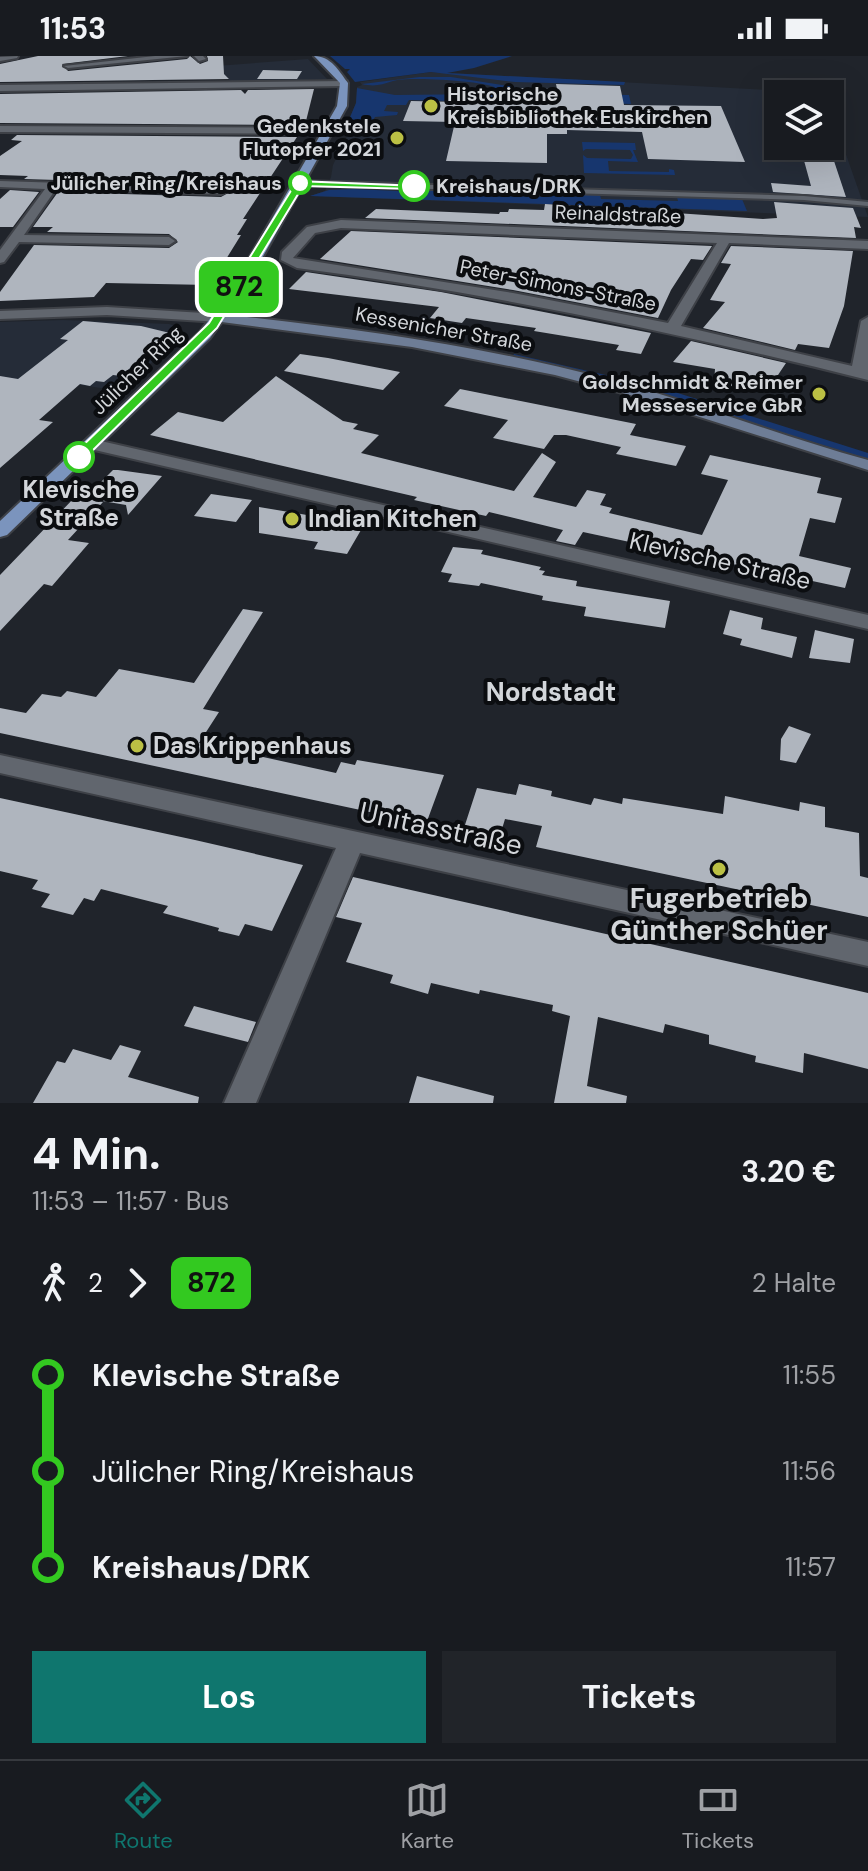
<!DOCTYPE html>
<html lang="de">
<meta charset="utf-8">
<style>
:root{--surface:#181b20;--page:#212429;--text:#f1f3f6;--muted:#9fa1a5;--line:#36393e;--accent:#0f766e}
body{margin:0;font-family:"DM Sans",sans-serif;background:var(--page);color:var(--text);height:100vh;display:flex;flex-direction:column;font-size:30px;white-space:nowrap}
*{box-sizing:border-box;margin:0}
p{font-size:26px;color:var(--muted)}
.icon{flex:none;width:44px;height:44px;fill:none;stroke:currentColor;stroke-width:2;stroke-linecap:round;stroke-linejoin:round}
.map{position:relative;height:1047px;overflow:hidden}
.panel{display:flex;flex-direction:column;background:var(--surface);flex:1}
.panel>*{flex:none}
.badge{padding:0 16px;border-radius:12px;font-size:28px;line-height:52px}
.controls{position:absolute;left:764px;top:24px;display:grid;gap:16px}
.controls a{display:grid;place-items:center;width:80px;height:80px;border-radius:0px;background:var(--surface);box-shadow:0 8px 32px #0002,0 0 0 2px var(--line);font-size:40px}
.map>.badge{position:absolute;translate:-50% -50%;box-shadow:0 0 0 4px #fff}
.legs{display:flex;align-items:center;gap:12px;height:88px;padding:0 32px;font-size:26px}
.legs p{margin-inline-start:auto}
.head{display:flex;align-items:center;justify-content:space-between;height:136px;padding:0 32px}
h1{font-size:44px;font-weight:700;line-height:60px}
.action{display:flex;gap:16px;margin-top:auto;padding:16px 32px}
.action a{flex:1;height:92px;border-radius:0px;background:var(--accent);color:#fff;font-size:32px;font-weight:700;line-height:92px;text-align:center}
.action a+a{background:var(--page);color:var(--text)}
ul{padding:0 32px;list-style:none}
li{display:flex;align-items:center;gap:28px;height:96px;font-size:30px}
li i{display:grid;place-items:center;width:12px;height:100%;margin:0 10px;background:currentColor}
li i::after{content:'';width:20px;height:20px;margin:-10px;border:6px solid;border-radius:50%;background:var(--surface)}
li p{margin-inline-start:auto}
li:first-child i{background:linear-gradient(#0000 50%,currentColor 0)}
li:last-child i{background:linear-gradient(currentColor 50%,#0000 0)}
.status{display:flex;justify-content:space-between;align-items:center;height:56px;padding:0 40px;background:var(--surface);direction:ltr}
.status svg{height:22px;fill:currentColor}
.tabs{display:flex;justify-content:space-around;align-items:center;height:112px;border-top:2px solid var(--line);background:var(--surface);font-size:22px;color:var(--muted)}
.tabs a{display:grid;justify-items:center;gap:4px}
.tabs .selected{color:var(--accent)}
.map>svg:first-child{display:block}
.built{fill:#252c38}
.green{fill:#17366e}
.building{fill:#afb5be}
.lines{fill:none;stroke-linecap:round;stroke-linejoin:round}
.service-casing{stroke:#3e4147;stroke-width:4}
.minor-casing{stroke:#3e4147;stroke-width:4}
.secondary-casing{stroke:#3e4147;stroke-width:4}
.primary-casing{stroke:#3e4147;stroke-width:4}
.service{fill:#61666e;fill-rule:evenodd}
.minor{fill:#61666e;fill-rule:evenodd}
.secondary{fill:#6e7d96;fill-rule:evenodd}
.primary{fill:#7b94bd;fill-rule:evenodd}
.line-1{fill:#33c920;stroke:#fff;stroke-width:2}
.poi-dot{fill:#bbc044;stroke:#0b0d10;stroke-width:3}
.stop-1-dot{fill:#fff;stroke:#33c920;stroke-width:4}
.labels{text-anchor:middle;stroke-width:8;stroke-linejoin:round;paint-order:stroke}
.far-poi-label{font-size:20px;font-weight:bold;fill:#d3d6da;stroke:#0b0d10;text-anchor:end}
.far-stop-label{font-size:20px;font-weight:bold;fill:#d3d6da;stroke:#0b0d10;text-anchor:end}
.far-street-label{font-size:20px;fill:#d3d6da;stroke:#0b0d10}
.stop-label{font-size:24px;font-weight:bold;fill:#d3d6da;stroke:#0b0d10}
.poi-label{font-size:24px;font-weight:bold;fill:#d3d6da;stroke:#0b0d10;text-anchor:start}
.street-label{font-size:24px;fill:#d3d6da;stroke:#0b0d10}
.neighbourhood-label{font-size:26px;font-weight:bold;fill:#d3d6da;stroke:#0b0d10}
.near-street-label{font-size:28px;fill:#d3d6da;stroke:#0b0d10}
.near-poi-label{font-size:28px;font-weight:bold;fill:#d3d6da;stroke:#0b0d10}
</style>
<div class="status"><b>11:53</b><svg viewBox="0 0 49 12"><path d="M0 12V9h3v3zM5 12V6h3v6zM10 12V3h3v9zM15 12V0h3v12zM26 1h20v11H26zM47 4h2v5h-2z"/></svg></div>
<div class="map">
<svg width="868" height="1047" viewBox="0 0 868 1047">
<rect width="100%" height="100%" fill="#20242b"/>
<path class="built" d="M308,3L327,23L232,27L216,10Z
M431,16L824,37L778,38V90H830V53L868,161L310,140L325,135L331,121L333,109L352,70L348,66L356,47L357,31L362,29L360,26Z
M63,264L169,268L175,270L178,278L171,289L120,335L23,320L0,338V266Z"/>
<path class="green" d="M330,0H512L474,12L447,17L625,26L624,29L515,26L431,16L355,26L347,16L350,13H345Z
M419,21H451L515,31L514,37L629,39L631,48L515,44L487,33L494,31C481,25 410,20 393,25C381,29 374,31 362,28Z
M357,32L395,39L489,38L486,35L505,45V49L501,46L409,44L406,49H387L384,55L398,56L397,59L375,61L370,70H354L348,66L356,47Z
M582,86L635,87L636,94H633L638,106L608,105L609,115L669,116V113L674,114L675,119L584,117L583,99L587,102L631,103L633,99L630,94L586,93L583,95Z
M354,133L418,136L437,134V138L549,141L550,137L600,139L601,143L678,145L677,141L742,143L747,155L310,140L329,134Z
M514,298L662,332L868,397V403L626,328L512,301Z"/>
<path class="building" d="M38,0H128L62,8L68,15L187,3L190,0L200,8L208,5L207,0H223L224,18L229,23L0,26V8Z
M263,14L299,15H302L297,23H257Z
M556,28L620,30L624,49L721,50L745,106L648,103L642,76L567,74V78H547V107L446,105L455,66L403,65L411,45L514,47L515,32L557,33Z
M314,33L305,69L0,67V38L241,34L245,38L248,34Z
M17,79L297,81L243,163H247L237,179H241L210,229L106,227L94,241L0,245V236L34,189L169,192L178,186L169,178L47,176L53,171H33L58,136L221,141L230,136L221,129L24,123L28,120L0,119V100L22,85L11,84Z
M800,90H829L846,141L773,136L771,127L811,130Z
M10,134L39,136L13,171H0V143Z
M774,146L853,152L861,172L854,171L856,182L365,162L376,153L499,158L500,156H508L509,153L544,154L545,148L763,163L777,162Z
M351,175L712,190L703,204L691,203L671,234L658,262L513,234L320,203Z
M731,190L853,195L844,250L829,292L798,288L795,294L703,272L725,246L710,244L731,208L721,207Z
M306,216L441,236L651,277L641,298L616,294L619,289L534,275L536,272L466,262L462,267L430,262L439,251L289,233Z
M83,265L141,270L170,277L121,320L113,319L104,326L96,325L90,330L80,328L39,364L53,366L0,412V320L18,323L68,284L60,283Z
M691,285L726,293L786,307L766,337L714,328L715,313L673,306Z
M300,298L328,302L400,316L383,334L284,315Z
M276,320L343,365L358,368L353,373L379,379L361,397L514,435L542,397L556,406L533,441L576,451L587,434L606,438L600,449L612,452L609,457L702,479L728,424L701,418L710,399L821,422L817,437L842,442L835,467L810,462L799,500L851,512L845,532L583,476L575,489L556,485L563,474L489,456L486,460L414,444L417,441L150,379L178,356L223,366Z
M460,333L636,368L630,379L686,390L676,410L616,398L621,391L566,379H554L544,393L493,382L508,364L444,350Z
M113,414H118L162,420L128,459L126,449L85,442Z
M211,438L252,444L236,466L194,460Z
M75,441L103,446L68,484L89,487L52,530L44,528L0,575V519Z
M259,451L313,460L311,463L331,466L329,469L361,474L347,498L314,493L318,486L259,477Z
M453,491L483,494L481,498L541,511L539,514L545,515L542,519L577,525L576,530L670,545L665,572L584,560L586,551L542,544L543,540L481,527L479,530L448,526L452,518L441,516Z
M243,553L263,556L203,653L219,656L199,687L336,717L341,706L355,709L357,704L444,719L426,768L0,677V652L26,657L42,638L61,641L67,635L96,641L119,613L194,627Z
M730,554L763,562L761,573L797,581L792,602L740,589L742,583L723,578Z
M815,574L854,583L850,607L809,602Z
M789,670L811,678L796,707L780,704L781,683Z
M519,728L552,735L551,740L591,749L594,742L622,748L623,742L723,758L725,740L799,755L800,746L825,751V771L859,777L860,820L868,822V861L536,791L542,770L505,763L499,783L463,775L477,732L516,739Z
M0,742L195,784L303,809L272,875L245,868L239,880L218,875L219,872L163,857L168,850L101,833L94,845L84,842L73,859L41,851L50,838L32,833L38,824L0,815Z
M353,821L868,937V1013L804,997L803,1017L755,1006L756,1000L709,988V979L665,968L663,977L598,961L587,1030L627,1040L626,1047H554L570,960L552,955L553,949L480,934L479,938L431,927L428,938L390,927L393,919L346,906L362,867L336,861Z
M194,950L256,966L248,986L184,970Z
M120,989L141,995L128,1021L199,1041L198,1047H33L57,1005L65,1007L73,993L111,1004Z
M417,1020L494,1040L493,1047H409Z"/>
<g class="lines">
<defs>
<path id="service" d="M300,125L804,140L868,146V150L804,144L297,129L296,127Z"/>
<path id="minor" d="M18,0L17,2L0,5V1Z
M155,0H187L68,12L64,10Z
M194,0H203L206,3L199,5Z
M347,25L344,30L0,35V29Z
M0,70L329,72L334,75L329,78L0,76Z
M0,125L221,132L227,135L221,138L56,133L24,179L169,181L175,185L169,189L19,186L4,206L0,207V194L45,133L0,131Z
M341,164L868,185V193L729,187L681,270L852,310L861,265L868,261V324C680,277 490,237 297,212L281,204L282,196L307,171ZM341,172L717,187L668,267L513,237L293,202L315,177Z
M107,251L219,258L226,262L219,266L107,259L0,263V255Z
M92,383L868,559V573L86,392L84,388Z
M0,699L868,886V910L360,797L256,1047H224L336,792L0,717Z"/>
<path id="secondary" d="M219,258C350,272 480,289 607,323C695,346 780,380 868,404V414L630,339L555,319L412,291L214,265V259Z"/>
<path id="primary" d="M314,0C331,0 339,15 348,27L347,50L242,238L210,282L7,479L0,481V465L200,276L229,237L337,50L340,27Z"/>
</defs>
<use href="#service" class="service-casing"/>
<use href="#minor" class="minor-casing"/>
<use href="#secondary" class="secondary-casing"/>
<use href="#primary" class="primary-casing"/>
<use href="#service" class="service"/>
<use href="#minor" class="minor"/>
<use href="#secondary" class="secondary"/>
<use href="#primary" class="primary"/>
</g>
<path class="line-1" d="M297,125L418,130L414,133L303,130L217,272L84,403H74V398L209,267Z"/>
<g class="poi-dot">
<circle cx="431" cy="50" r="8"/>
<circle cx="397" cy="82" r="8"/>
<circle cx="819" cy="338" r="8"/>
<circle cx="292" cy="463" r="8"/>
<circle cx="137" cy="690" r="8"/>
<circle cx="719" cy="813" r="8"/>
</g>
<g class="stop-1-dot">
<circle cx="300" cy="127" r="10"/>
<circle cx="414" cy="130" r="14"/>
<circle cx="79" cy="401" r="14"/>
</g>
<g class="labels">
<g class="far-poi-label">
<text x="447" y="45" text-anchor="start">Historische<tspan x="447" dy="23">Kreisbibliothek Euskirchen</tspan></text>
<text x="381" y="77">Gedenkstele<tspan x="381" dy="23">Flutopfer 2021</tspan></text>
<text x="803" y="333">Goldschmidt &amp; Reimer<tspan x="803" dy="23">Messeservice GbR</tspan></text>
</g>
<g class="far-stop-label">
<text x="282" y="134">Jülicher Ring/Kreishaus</text>
<text x="436" y="137" text-anchor="start">Kreishaus/DRK</text>
</g>
<g class="far-street-label">
<text transform="translate(618 158) rotate(2)" y="7">Reinaldstraße</text>
<text transform="translate(558 229) rotate(11)" y="7">Peter-Simons-Straße</text>
<text transform="translate(444 273) rotate(10)" y="7">Kessenicher Straße</text>
<text transform="translate(137 314) rotate(-44)" y="7">Jülicher Ring</text>
</g>
<g class="stop-label">
<text x="79" y="442">Klevische<tspan x="79" dy="28">Straße</tspan></text>
</g>
<g class="poi-label">
<text x="308" y="471">Indian Kitchen</text>
<text x="153" y="698">Das Krippenhaus</text>
</g>
<g class="street-label">
<text transform="translate(720 505) rotate(13)" y="8">Klevische Straße</text>
</g>
<g class="neighbourhood-label">
<text x="551" y="645">Nordstadt</text>
</g>
<g class="near-street-label">
<text transform="translate(441 772) rotate(12)" y="10">Unitasstraße</text>
</g>
<g class="near-poi-label">
<text x="719" y="852">Fugerbetrieb<tspan x="719" dy="32">Günther Schüer</tspan></text>
</g>
</g>
</svg>
<div class="controls">
<a><svg class="icon" aria-label="layers" viewBox="0 0 24 24"><path d="M12 4l9 5-9 5-9-5zM3 14l9 5 9-5"/></svg></a>
</div>
<b class="badge" style="left:239px;top:231px;background:#33c920;color:#111">872</b>
</div>
<section class="panel">
<div class="head"><div><h1>4 Min.</h1><p>11:53 – 11:57 · Bus</p></div><b>3.20 €</b></div>
<div class="legs"><svg class="icon" aria-label="walk" viewBox="0 0 24 24"><circle cx="13" cy="4" r="2"/><path d="M13 8l-2 6 4 7M11 14l-3 7M7 12l3-4h3l4 4"/></svg>2<svg class="icon" aria-label="forward" viewBox="0 0 24 24"><path d="M9 5l7 7-7 7"/></svg><b class="badge" style="background:#33c920;color:#111">872</b><p>2 Halte</p></div>
<ul>
<li><i style="color:#33c920"></i><b>Klevische Straße</b><p>11:55</p></li>
<li><i style="color:#33c920"></i><span>Jülicher Ring/Kreishaus</span><p>11:56</p></li>
<li><i style="color:#33c920"></i><b>Kreishaus/DRK</b><p>11:57</p></li>
</ul>
<div class="action"><a>Los</a><a>Tickets</a></div>
</section>
<nav class="tabs">
<a class="selected"><svg class="icon" aria-label="directions" viewBox="0 0 24 24"><path d="M12 3l9 9-9 9-9-9zM9 14v-3h6M13 9l2 2-2 2"/></svg>Route</a>
<a><svg class="icon" aria-label="map" viewBox="0 0 24 24"><path d="M3 6l6-2 6 2 6-2v14l-6 2-6-2-6 2zM9 4v14M15 6v14"/></svg>Karte</a>
<a><svg class="icon" aria-label="tickets" viewBox="0 0 24 24"><path d="M3 7h18v10H3zM15 7v10"/></svg>Tickets</a>
</nav>
